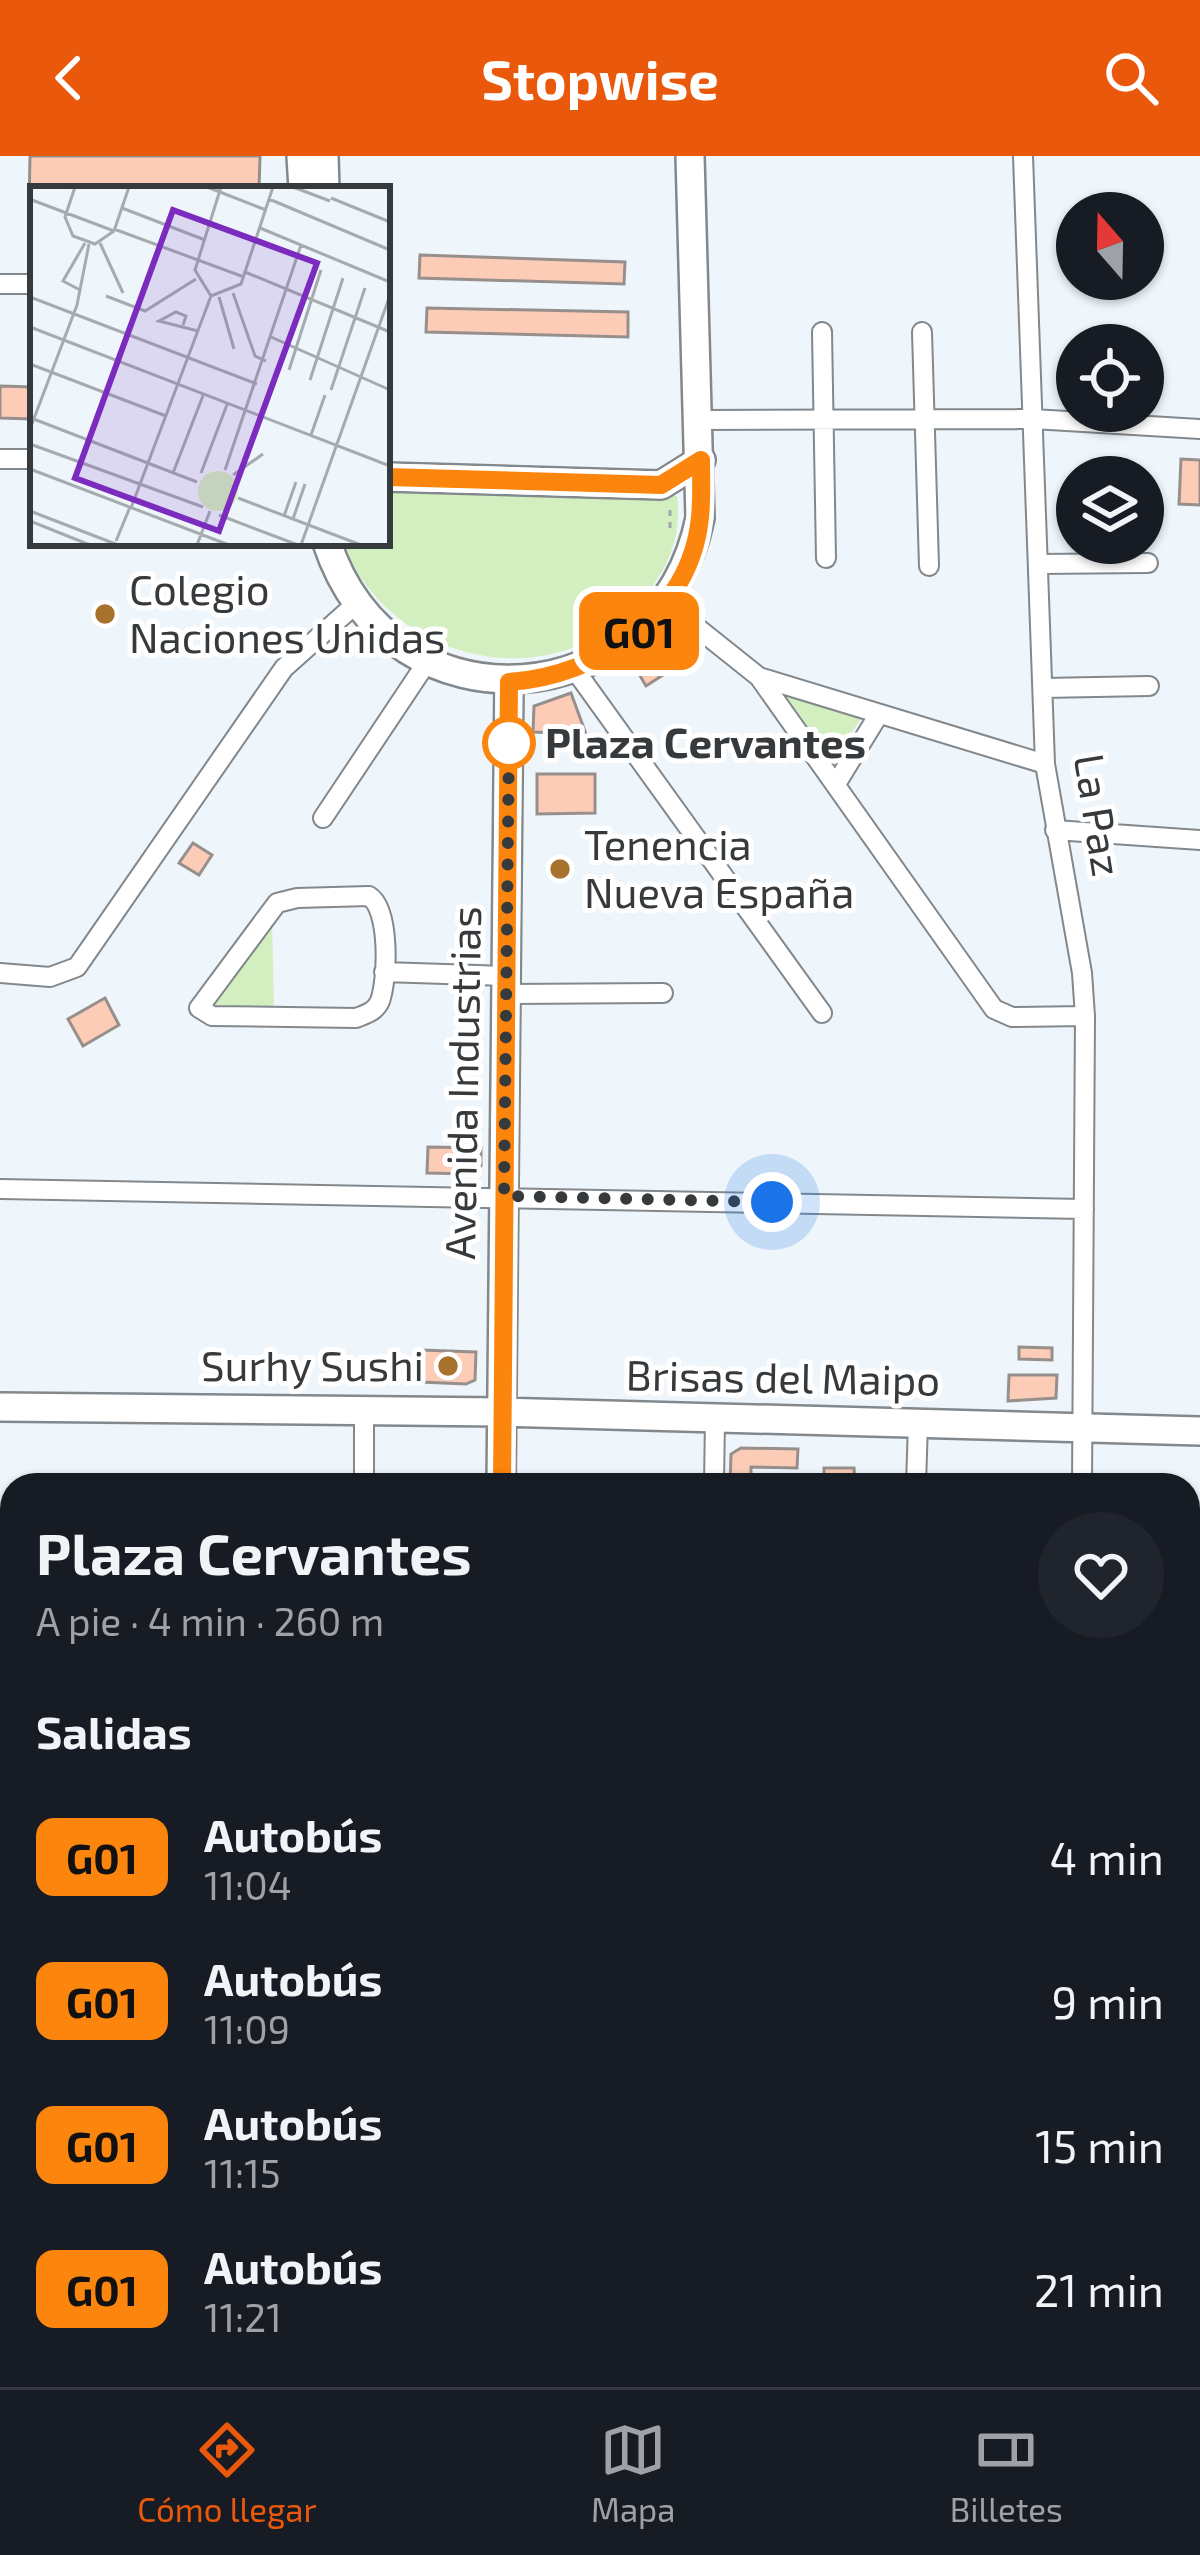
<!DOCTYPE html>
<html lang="es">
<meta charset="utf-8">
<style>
:root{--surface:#171b24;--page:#20242c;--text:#f1f3f6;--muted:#9ea1a6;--line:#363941;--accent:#ea580c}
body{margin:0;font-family:"Exo 2",sans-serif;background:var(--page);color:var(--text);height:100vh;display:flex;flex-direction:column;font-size:45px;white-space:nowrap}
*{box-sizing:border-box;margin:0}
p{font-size:39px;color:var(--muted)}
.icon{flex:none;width:66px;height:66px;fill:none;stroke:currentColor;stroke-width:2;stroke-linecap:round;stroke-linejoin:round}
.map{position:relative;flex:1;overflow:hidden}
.side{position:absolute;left:0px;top:1317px;width:1200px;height:915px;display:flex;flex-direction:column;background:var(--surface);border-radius:36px 36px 0 0;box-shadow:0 3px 9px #0004}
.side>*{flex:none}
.badge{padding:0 24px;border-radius:18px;font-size:42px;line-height:78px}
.needle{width:78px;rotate:340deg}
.controls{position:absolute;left:1056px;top:36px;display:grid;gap:24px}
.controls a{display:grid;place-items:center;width:108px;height:108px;border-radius:50%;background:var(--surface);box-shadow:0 3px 9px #0004;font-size:60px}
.you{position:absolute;width:60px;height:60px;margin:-30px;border:9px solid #fff;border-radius:50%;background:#1a73e8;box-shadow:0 0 0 18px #1a73e833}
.map>.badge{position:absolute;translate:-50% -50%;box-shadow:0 0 0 6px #fff}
h2{padding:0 36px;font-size:45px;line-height:108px}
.round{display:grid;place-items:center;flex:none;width:126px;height:126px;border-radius:63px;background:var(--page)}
.overview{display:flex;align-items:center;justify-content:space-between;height:204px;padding:0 36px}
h1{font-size:57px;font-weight:700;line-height:90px}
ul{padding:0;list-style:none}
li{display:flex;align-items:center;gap:36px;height:144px;padding:0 36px}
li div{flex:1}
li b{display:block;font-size:45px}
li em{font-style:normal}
li .badge{min-width:132px;font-weight:700;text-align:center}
header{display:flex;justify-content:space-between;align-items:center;height:156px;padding:0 36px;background:var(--accent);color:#fff;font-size:54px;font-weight:700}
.dock{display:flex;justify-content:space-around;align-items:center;height:168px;border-top:3px solid var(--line);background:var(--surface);font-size:33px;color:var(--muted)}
.dock a{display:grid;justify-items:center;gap:6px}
.dock .active{color:var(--accent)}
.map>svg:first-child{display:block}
.green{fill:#d3efbf}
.building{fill:#fcccb7;stroke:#978f8c;stroke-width:3}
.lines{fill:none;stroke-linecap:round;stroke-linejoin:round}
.street-casing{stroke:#82888c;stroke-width:22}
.secondary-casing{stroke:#82888c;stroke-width:32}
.path{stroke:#a0a6a9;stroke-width:3;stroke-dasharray:6 6;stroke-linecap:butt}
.street{stroke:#fff;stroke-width:18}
.secondary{stroke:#fff;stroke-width:27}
.line-casing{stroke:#fff;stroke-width:27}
.line{stroke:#fc850d;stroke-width:18}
.walk{stroke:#373a3c;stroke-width:12;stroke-dasharray:0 21.6}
.poi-dot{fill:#a7722b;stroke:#fff;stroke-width:4.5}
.stop-dot{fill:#fff;stroke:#fc850d;stroke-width:6}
.labels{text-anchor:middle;stroke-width:10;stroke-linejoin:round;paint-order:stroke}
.poi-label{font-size:42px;fill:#373a3c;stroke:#fff;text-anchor:start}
.stop-label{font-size:42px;font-weight:bold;fill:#373a3c;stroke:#fff;text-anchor:start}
.street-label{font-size:42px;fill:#373a3c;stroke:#fff}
.inset-road{fill:none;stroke:#a5abaf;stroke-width:3}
.view{fill:#7b2cbf;fill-opacity:0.15;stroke:#7b2cbf;stroke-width:6}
.inset-edge{fill:none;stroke:#373a3c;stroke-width:6}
</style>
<header><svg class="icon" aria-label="back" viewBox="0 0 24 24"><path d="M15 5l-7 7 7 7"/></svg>Stopwise<svg class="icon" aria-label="search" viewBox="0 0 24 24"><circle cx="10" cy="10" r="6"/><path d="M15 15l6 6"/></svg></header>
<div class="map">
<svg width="1200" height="2231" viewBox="0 0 1200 2231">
<rect width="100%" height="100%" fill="#eff6fb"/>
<path class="green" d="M387,336L677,340C682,375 671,406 650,434C565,546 394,513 342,387H387Z
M774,534L862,561L829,610Z
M272,765L274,852L212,850Z
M1188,1824L1200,1837V2050L1188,2061Z"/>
<path class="building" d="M30,0H260L259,33H33V52H29Z
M420,99L625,106L624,128L419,122Z
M427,152L628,156V181L426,176Z
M0,230L33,231L31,263L0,262Z
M1181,303L1200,304V349L1179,348Z
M652,501L663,519L646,530L635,511Z
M571,537L586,578L533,576L534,550Z
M537,618H595V657L537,658Z
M193,687L212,699L199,719L179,707Z
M105,842L119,869L83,890L68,863Z
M428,991L481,992V1010L474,1018L427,1017Z
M1019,1191L1052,1192V1204L1019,1203Z
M421,1194L476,1196L475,1224L466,1228L420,1226Z
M1009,1219H1057L1056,1242L1008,1245Z
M741,1292L798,1293L797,1312L751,1311V1329H730L731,1298Z
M824,1312H854L855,1329H824Z"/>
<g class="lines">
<defs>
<path id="street" d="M1023,0L1045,608L1082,817L1085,860L1082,1329
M0,128H33
M822,176L826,402
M922,176L929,410
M699,264L1033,263L1200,273
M0,303H33
M1038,408L1148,407
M665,446L759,521L994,853L1012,861L1085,860
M575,514L822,857
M759,521L1045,608
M1043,532L1149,530
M836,628L879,558
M323,662L429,503
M1055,674L1200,684
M369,740C390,753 388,822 380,845C375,856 366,858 356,862L212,860L199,852L277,747L297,742Z
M384,816L506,820
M0,817L50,821L77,811L284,512L358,446
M506,838L663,837
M0,1033L1084,1053
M364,1329V1255
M714,1329L715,1262
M916,1329L918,1267
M0,1527H12
M1188,1733L1200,1715
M0,2113H12
M1188,2119H1200"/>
<path id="secondary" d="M301,0L303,33
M324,0L325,33
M387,321L661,329L701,304
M327,387C392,582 659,562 700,362L690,0
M0,1251L502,1256L1200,1275
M501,1329L509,526
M1188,1811L1200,1822
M0,1919H12
M1188,2072L1200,2061
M492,2231L493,2220
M1073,2231L1074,2220"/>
</defs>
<use href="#street" class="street-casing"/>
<use href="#secondary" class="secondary-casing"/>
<path class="path" d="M670,372V352"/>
<use href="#street" class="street"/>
<use href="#secondary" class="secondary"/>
</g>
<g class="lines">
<defs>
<path id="line" d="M387,321L661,329L701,304C701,323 702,343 700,361C691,458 599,520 509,526L502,1329"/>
</defs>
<use href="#line" class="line-casing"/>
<use href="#line" class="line"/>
<path class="walk" d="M509,587V583L504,1040L772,1046"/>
</g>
<g class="poi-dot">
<circle cx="105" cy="458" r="12"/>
<circle cx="560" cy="713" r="12"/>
<circle cx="448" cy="1210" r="12"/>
</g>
<circle class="stop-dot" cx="509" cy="587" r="24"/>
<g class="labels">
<g class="poi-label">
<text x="129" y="449">Colegio<tspan x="129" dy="48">Naciones Unidas</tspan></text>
<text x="584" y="704">Tenencia<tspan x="584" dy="48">Nueva España</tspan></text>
<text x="424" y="1225" text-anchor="end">Surhy Sushi</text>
</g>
<g class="stop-label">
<text x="545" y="602">Plaza Cervantes</text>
</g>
<g class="street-label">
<text transform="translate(1098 659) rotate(81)" y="15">La Paz</text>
<text transform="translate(463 927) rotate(-89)" y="15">Avenida Industrias</text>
<text transform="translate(783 1222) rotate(1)" y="15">Brisas del Maipo</text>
</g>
</g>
<g transform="translate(30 30)">
<rect width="360" height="360" fill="#eff6fb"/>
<path d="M168 305a20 20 0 1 1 40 0a20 20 0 1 1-40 0Z" fill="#d3efbf"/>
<path class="inset-road" d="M45,1L35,31L43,50L65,58L84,45M177,1L236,24M263,1L300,15M301,12L360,36M239,13L360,64M2,14L84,45M92,22L175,54M230,42L360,96M84,43L214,91M84,45L99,1M70,57L93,107M215,86L360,146M50,104L33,95L55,57M203,107L225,170L236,175M76,110L115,125L166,93M181,110L211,98L243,1M181,110L165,84L191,1M0,111L227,198M189,111L204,163M153,139L156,130L146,126L129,135L168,145M0,141L360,280M241,151L360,204M0,178L136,230M259,184L291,84M280,194L313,92M301,204L335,102M1,232L167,296M0,243L47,119L59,58M281,249L295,209M0,258L173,321M0,283L199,359M195,284L271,59M143,287L174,207M171,287L198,216M203,289L233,268M208,312L331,359M101,322L181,110M0,325L88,359M189,329L268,359M254,330L266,296M263,333L275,298M0,335L60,359M86,355L100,321M167,359L180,325M271,359L359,112"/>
<path class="view" d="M143,24L287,77L189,345L45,292Z"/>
<rect width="360" height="360" class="inset-edge"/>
</g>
</svg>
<div class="controls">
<a><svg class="needle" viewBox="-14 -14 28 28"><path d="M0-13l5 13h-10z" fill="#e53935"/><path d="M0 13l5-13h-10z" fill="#9ea1a6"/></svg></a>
<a><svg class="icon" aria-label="locate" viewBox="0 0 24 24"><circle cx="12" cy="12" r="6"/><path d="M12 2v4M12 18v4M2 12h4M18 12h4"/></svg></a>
<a><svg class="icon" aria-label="layers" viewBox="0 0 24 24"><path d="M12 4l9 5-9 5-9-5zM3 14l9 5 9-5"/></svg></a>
</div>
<div class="you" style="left:772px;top:1046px"></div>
<b class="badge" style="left:639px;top:475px;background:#fc850d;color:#111">G01</b>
<section class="side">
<div class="overview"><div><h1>Plaza Cervantes</h1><p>A pie · 4 min · 260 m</p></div><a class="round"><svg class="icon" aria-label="heart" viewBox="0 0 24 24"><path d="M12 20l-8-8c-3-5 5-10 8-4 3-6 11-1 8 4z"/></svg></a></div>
<h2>Salidas</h2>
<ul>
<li><span class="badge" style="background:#fc850d;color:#111">G01</span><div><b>Autobús</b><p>11:04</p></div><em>4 min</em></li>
<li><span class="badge" style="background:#fc850d;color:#111">G01</span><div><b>Autobús</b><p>11:09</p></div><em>9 min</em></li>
<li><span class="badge" style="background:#fc850d;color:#111">G01</span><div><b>Autobús</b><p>11:15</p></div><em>15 min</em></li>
<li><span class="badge" style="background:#fc850d;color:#111">G01</span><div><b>Autobús</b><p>11:21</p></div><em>21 min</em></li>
</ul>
</section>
</div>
<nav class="dock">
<a class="active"><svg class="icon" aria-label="directions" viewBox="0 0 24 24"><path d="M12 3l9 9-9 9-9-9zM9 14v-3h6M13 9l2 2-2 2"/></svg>Cómo llegar</a>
<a><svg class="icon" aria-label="map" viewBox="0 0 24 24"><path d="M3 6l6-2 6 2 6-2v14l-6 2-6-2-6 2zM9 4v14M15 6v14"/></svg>Mapa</a>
<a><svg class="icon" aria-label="tickets" viewBox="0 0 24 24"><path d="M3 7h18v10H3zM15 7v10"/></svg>Billetes</a>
</nav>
